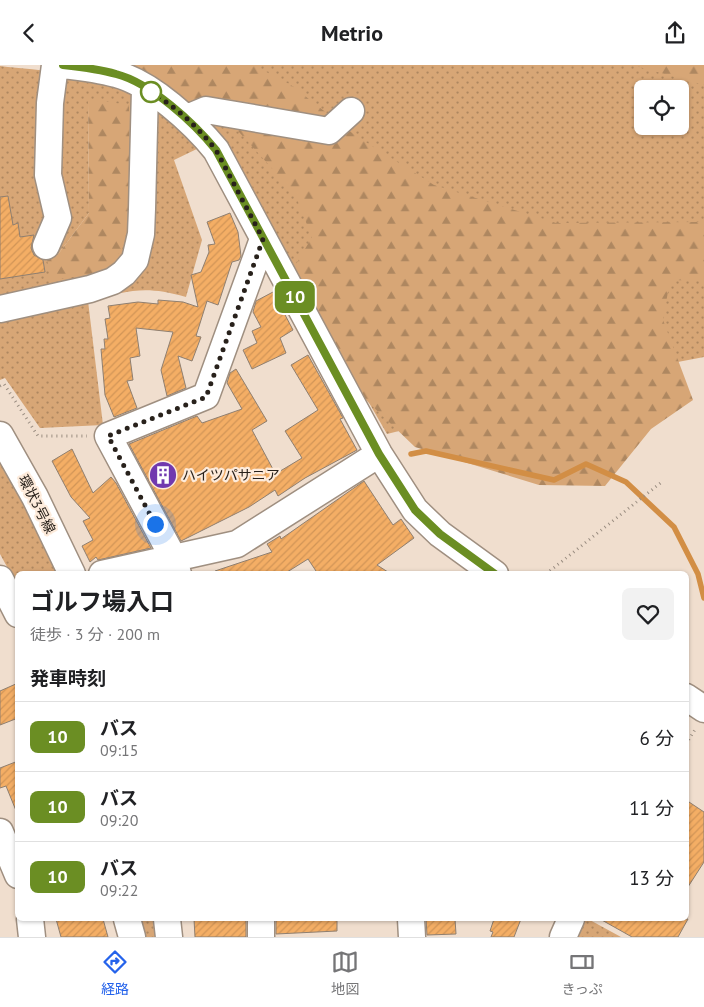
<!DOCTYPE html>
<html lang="ja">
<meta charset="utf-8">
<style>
:root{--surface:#fff;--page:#f2f2f2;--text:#202124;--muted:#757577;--line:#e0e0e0;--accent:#2563eb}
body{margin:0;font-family:"PT Sans","Noto Sans JP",sans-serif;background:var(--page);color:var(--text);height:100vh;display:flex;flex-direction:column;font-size:19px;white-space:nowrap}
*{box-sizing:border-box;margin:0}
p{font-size:16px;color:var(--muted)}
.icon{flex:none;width:28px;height:28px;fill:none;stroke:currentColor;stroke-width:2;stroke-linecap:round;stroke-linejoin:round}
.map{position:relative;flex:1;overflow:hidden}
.drawer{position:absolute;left:15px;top:506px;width:674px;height:350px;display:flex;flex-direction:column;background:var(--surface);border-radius:8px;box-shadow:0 1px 4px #0004}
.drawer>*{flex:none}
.badge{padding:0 10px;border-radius:8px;font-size:18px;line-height:32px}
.tools{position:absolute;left:634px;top:15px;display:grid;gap:10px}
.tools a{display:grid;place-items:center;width:55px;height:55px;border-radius:8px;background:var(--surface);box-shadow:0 1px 4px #0004;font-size:25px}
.you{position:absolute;width:25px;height:25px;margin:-12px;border:4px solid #fff;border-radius:50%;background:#1a73e8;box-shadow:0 0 0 8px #1a73e833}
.map>.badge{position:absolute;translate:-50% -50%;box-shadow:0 0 0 2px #fff}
h2{padding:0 15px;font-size:19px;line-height:45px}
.round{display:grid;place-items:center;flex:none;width:52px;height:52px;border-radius:8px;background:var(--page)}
.headline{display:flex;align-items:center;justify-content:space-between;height:85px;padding:0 15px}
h1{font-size:24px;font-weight:700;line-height:38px}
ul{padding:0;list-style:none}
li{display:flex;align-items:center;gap:15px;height:70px;padding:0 15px;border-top:1px solid var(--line)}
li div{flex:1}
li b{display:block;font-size:19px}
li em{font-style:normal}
li .badge{min-width:55px;font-weight:700;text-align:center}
header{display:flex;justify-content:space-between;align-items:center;height:65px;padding:0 15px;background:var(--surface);font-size:22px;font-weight:700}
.tab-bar{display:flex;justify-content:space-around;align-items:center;height:70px;border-top:1px solid var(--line);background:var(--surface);font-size:14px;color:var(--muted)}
.tab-bar a{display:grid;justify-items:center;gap:2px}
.tab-bar .on{color:var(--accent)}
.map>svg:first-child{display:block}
.grass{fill:url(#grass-dots);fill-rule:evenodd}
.forest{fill:url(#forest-firs)}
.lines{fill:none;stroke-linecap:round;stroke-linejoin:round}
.stream{stroke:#d28e45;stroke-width:5.5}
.building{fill:url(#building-hatch);stroke:#8f7f70}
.minor-casing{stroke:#9f8f80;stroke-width:29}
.path{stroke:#9a8d81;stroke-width:3;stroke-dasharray:1 4;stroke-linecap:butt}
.minor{stroke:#fff;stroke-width:26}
.line-casing{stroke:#fff;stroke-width:11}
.line{stroke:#6b8e23;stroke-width:8}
.walk{stroke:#28211b;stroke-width:5;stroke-dasharray:0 9}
.stop-dot{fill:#fff;stroke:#6b8e23;stroke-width:2.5}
.labels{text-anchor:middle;stroke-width:4.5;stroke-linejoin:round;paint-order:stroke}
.poi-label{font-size:14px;fill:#28211b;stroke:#fdebdb;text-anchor:start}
.street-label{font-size:14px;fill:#28211b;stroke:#fdebdb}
</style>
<header><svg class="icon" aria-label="back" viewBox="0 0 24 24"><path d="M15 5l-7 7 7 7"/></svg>Metrio<svg class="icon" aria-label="share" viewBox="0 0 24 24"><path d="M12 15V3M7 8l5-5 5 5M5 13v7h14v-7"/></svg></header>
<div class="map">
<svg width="704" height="872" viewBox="0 0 704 872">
<defs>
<pattern id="grass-dots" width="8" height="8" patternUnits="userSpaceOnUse" patternTransform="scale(1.25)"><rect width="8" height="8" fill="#d7a676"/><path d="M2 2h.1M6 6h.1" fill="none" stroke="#ae8760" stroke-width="1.8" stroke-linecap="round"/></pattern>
<pattern id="forest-firs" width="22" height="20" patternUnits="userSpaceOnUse" patternTransform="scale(1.25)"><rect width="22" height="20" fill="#d7a676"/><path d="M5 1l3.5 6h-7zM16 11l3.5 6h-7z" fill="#ae8760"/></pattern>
<pattern id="building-hatch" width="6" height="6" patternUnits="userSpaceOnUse" patternTransform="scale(1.25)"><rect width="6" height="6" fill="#f4ae65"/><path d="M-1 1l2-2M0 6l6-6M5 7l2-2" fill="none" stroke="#d19557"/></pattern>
</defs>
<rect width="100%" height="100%" fill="#f0dece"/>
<path class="grass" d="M117,0H704V292L662,300L387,369L287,195L224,73L197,43ZM642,24H680V61H642Z
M0,1C42,6 89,7 128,25C155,37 179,63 201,82L174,95L202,175L186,232C143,220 130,226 88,236L103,360L40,363L5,313L0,315ZM88,35L104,208L47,193L59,188L89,148Z
M0,393L61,509H18L17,520L0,489Z
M140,854H161L162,872H143Z
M586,854H588L621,872H575Z"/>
<path class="forest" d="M123,0H253L291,20L356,71L434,120L556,158L704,157V216L670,215L663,255L693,335L651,364L605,421L539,420L415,382L342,312L288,213L312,172L295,129L239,67L201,50Z
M632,0H704V20Z
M88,34L129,40L130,172L105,208L50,215L47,193L59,188L89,148Z"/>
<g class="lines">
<path class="stream" d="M411,389L426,386L554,415L586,399L626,417L674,462L698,509L704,533"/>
</g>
<path class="building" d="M8,131L13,160L18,158L20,172L34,170L31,183L34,190L43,195L45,207L0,214V132Z
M230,148L238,167L241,191L239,195L232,197L218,240L207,236L196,271L201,272L192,296L178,291L186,323L167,331L161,305L173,267L136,263L140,291L130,293L133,315L127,316L137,343L114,352L105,330L101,284H105L104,274H108L105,254L110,253L108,241L138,237L158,239V235L183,237L198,242L191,210L201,207L209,187L208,180L215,179L207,157Z
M273,227L293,265L280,273L286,288L252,304L243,285L257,278L252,266L261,262L253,247L256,236Z
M308,290L343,353L340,354L357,385L305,413L278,431L275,425L249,442L181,476L129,379L197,351L202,358L242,344L227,318L230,308L236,304L267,356L252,365L275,408H277L302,393L285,366L318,345L291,300Z
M72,384L93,428L111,412L116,418L151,483L98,495L96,492L90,497L82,481L93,475L83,456L90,453L71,432L52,396Z
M364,416L393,460L401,454L414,473L377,500L391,509H318L308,494L284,509H215V506L272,487L267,479L280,471L281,474Z
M18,618V653L0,660V626Z
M18,696V747L17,748L6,721L0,723V703Z
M686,735L704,747V797L686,825Z
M56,854H103L108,872H61Z
M194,854H246V872H195Z
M276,854H337V866L276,869Z
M426,854H455L456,869L427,870Z
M494,854H521L514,872H491L493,867L490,866Z
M600,854H688L678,872H632Z"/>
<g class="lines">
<defs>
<path id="minor" d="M63,0C81,2 99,4 116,9C151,18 194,58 216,85L379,389L415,445L440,469L495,509
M187,53L206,45L329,66L351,46
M46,181L58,153L48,110L50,38L55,0
M0,244L90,224L113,216L124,208L135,195L141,169L142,144L145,24
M0,370L35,432L72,509
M102,509L237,479L379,389
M178,509L174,494L108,371L206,331L263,174
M0,514L18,549
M686,632L704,644
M0,767L18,810
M30,854L32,872
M127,854L132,872
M167,854L169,872
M261,854V872
M411,854L412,872
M563,872L571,854"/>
</defs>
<use href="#minor" class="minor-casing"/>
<path class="path" d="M0,321L4,319L38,371H87
M546,509L663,416
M686,679L696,663"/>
<use href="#minor" class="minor"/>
</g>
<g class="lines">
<defs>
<path id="line" d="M63,0C81,2 99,4 116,9C151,18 194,58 216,85L379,389L415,445L440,469L495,509"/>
</defs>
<use href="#line" class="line-casing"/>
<use href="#line" class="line"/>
<path class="walk" d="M151,27C177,43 197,61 216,85L263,174L206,332L108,371L155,459"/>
</g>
<defs>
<symbol id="building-disc" viewBox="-11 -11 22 22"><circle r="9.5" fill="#7139af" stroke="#fdebdb"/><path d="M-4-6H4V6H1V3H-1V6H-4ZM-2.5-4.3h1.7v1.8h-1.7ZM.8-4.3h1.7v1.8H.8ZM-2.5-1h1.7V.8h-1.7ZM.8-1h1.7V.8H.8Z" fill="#fff"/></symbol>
</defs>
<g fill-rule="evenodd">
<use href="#building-disc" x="147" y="394" width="32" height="32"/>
</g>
<circle class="stop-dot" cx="151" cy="27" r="10"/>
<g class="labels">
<g class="poi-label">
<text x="182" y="415">ハイツパサニア</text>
</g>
<g class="street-label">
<text transform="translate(37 439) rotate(63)" y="5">環状3号線</text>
</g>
</g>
</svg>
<div class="tools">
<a><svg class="icon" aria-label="locate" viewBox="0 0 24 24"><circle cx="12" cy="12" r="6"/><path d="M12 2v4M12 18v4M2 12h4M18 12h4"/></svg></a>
</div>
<div class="you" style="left:155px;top:459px"></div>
<b class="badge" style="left:295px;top:232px;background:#6b8e23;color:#fff">10</b>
<section class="drawer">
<div class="headline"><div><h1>ゴルフ場入口</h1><p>徒歩 · 3 分 · 200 m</p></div><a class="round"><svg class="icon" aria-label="heart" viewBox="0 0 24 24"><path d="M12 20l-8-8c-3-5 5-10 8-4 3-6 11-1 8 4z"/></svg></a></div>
<h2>発車時刻</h2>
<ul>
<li><span class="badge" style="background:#6b8e23;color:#fff">10</span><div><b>バス</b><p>09:15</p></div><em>6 分</em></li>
<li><span class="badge" style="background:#6b8e23;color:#fff">10</span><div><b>バス</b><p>09:20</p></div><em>11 分</em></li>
<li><span class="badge" style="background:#6b8e23;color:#fff">10</span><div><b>バス</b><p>09:22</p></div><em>13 分</em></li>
</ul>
</section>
</div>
<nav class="tab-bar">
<a class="on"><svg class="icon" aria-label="directions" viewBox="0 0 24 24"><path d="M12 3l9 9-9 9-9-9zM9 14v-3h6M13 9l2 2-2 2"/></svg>経路</a>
<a><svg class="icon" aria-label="map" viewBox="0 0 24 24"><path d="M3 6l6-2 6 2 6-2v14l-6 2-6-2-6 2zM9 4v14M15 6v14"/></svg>地図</a>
<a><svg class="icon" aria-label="tickets" viewBox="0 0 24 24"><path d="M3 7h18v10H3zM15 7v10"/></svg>きっぷ</a>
</nav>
